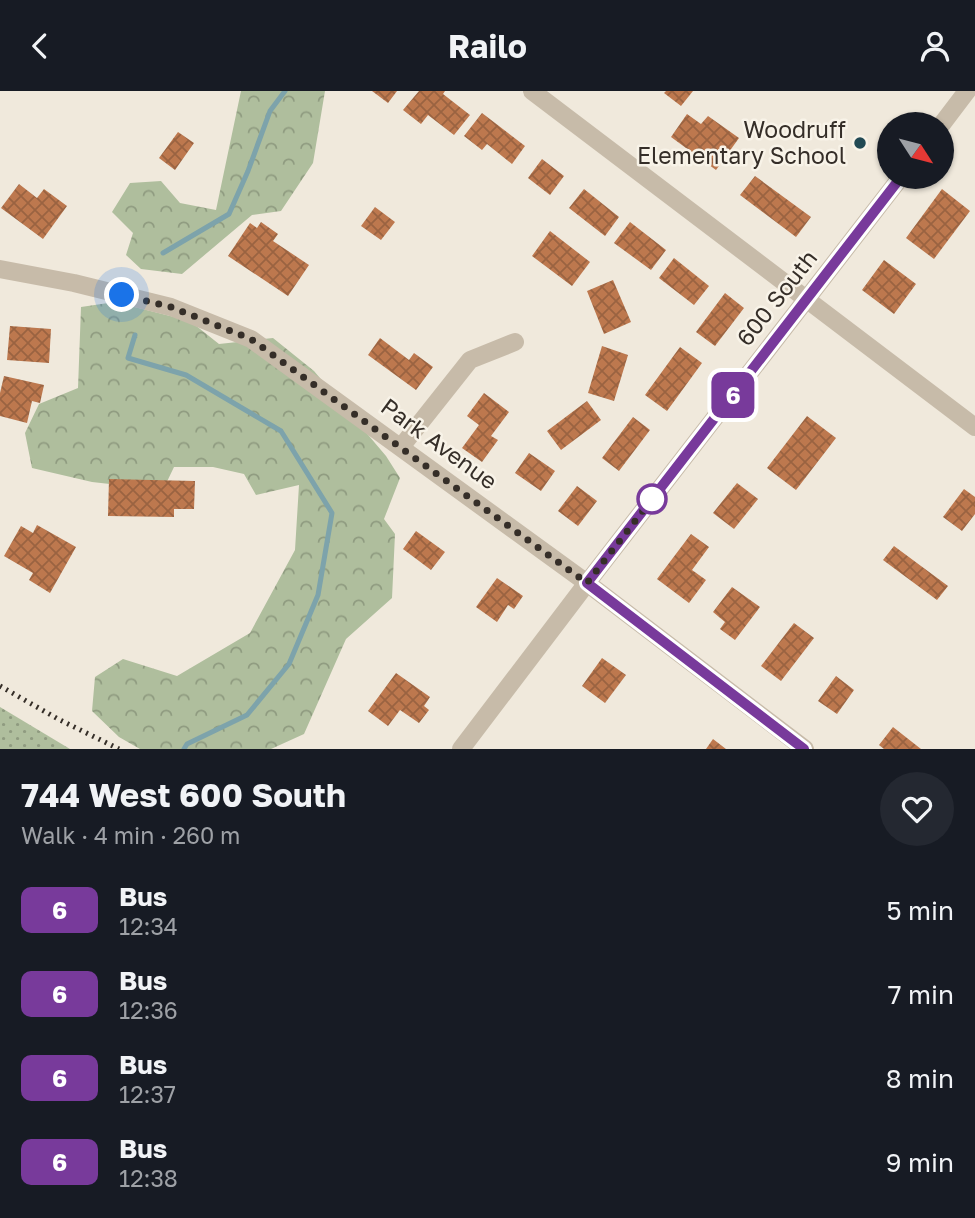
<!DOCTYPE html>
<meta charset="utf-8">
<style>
:root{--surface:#171b24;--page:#242831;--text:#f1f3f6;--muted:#9ea1a6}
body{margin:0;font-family:"Golos Text",sans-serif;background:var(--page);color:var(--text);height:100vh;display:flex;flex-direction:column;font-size:26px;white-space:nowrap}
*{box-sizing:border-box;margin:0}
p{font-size:23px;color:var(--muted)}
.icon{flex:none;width:38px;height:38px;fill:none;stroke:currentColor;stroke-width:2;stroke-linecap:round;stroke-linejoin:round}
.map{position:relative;height:658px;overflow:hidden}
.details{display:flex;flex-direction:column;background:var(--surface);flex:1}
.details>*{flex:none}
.badge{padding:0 14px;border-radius:10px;font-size:24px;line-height:46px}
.needle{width:46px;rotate:126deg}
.fabs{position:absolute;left:877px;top:21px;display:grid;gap:14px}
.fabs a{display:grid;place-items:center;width:77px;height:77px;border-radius:50%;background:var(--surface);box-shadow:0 2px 5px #0004;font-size:35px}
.you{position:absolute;width:35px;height:35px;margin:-18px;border:5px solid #fff;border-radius:50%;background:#1a73e8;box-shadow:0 0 0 10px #1a73e833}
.map>.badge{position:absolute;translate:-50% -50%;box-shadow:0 0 0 4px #fff}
.round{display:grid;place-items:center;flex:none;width:74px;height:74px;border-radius:37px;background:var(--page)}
.headline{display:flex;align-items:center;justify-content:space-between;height:119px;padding:0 21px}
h1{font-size:33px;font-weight:700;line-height:52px}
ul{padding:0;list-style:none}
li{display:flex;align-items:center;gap:21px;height:84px;padding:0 21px}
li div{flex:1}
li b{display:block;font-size:26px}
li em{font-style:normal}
li .badge{min-width:77px;font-weight:700;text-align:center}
header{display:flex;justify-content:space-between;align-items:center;height:91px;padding:0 21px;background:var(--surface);font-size:32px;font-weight:700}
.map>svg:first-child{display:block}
.forest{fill:url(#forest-crowns)}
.park{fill:url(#park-dots)}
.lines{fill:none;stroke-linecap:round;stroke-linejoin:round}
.stream{stroke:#7da3ab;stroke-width:5}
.building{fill:url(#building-cross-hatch)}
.minor{stroke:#c7bba9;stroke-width:18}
.tertiary{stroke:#c7bba9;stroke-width:18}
.rail{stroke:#352e28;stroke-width:5;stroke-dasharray:2 5;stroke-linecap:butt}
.line-casing{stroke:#fff;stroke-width:16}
.line{stroke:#783a9b;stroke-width:10}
.walk{stroke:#352e28;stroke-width:7;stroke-dasharray:0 12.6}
.poi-dot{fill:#214953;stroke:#f8f3e8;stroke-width:2.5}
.stop-dot{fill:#fff;stroke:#783a9b;stroke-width:3.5}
.labels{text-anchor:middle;stroke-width:5;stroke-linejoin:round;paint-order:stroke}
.poi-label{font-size:23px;fill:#352e28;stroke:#f8f3e8;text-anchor:end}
.street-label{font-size:23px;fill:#352e28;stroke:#f8f3e8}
</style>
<header><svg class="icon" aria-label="back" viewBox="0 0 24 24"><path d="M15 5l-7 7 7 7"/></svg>Railo<svg class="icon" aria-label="person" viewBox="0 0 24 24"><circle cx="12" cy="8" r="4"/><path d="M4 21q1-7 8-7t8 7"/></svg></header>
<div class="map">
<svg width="975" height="658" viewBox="0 0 975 658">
<defs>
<pattern id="forest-crowns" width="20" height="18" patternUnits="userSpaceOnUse" patternTransform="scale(1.75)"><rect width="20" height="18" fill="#afbe9d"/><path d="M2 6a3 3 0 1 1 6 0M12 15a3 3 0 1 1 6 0" fill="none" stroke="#8f9b80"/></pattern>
<pattern id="park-dots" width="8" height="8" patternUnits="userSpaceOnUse" patternTransform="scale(1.75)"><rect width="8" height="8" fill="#afbe9d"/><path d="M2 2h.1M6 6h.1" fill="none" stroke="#8f9b80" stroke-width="1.8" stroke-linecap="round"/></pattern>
<pattern id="building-cross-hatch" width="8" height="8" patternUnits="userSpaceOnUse" patternTransform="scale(1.75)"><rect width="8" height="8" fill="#bd784e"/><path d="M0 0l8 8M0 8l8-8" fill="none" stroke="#9a6341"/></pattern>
</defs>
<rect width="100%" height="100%" fill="#f0e9dc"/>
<path class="forest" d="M241,0H325L313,72L281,120L252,124L182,183L141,178L126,164L133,142L112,121L130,92L161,90L180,112L216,119Z
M115,211L190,230L219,253L273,247L314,280L386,365L400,387L384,428L395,443L392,507L346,548L304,643L271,658H140L119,646L92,620L95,586L123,568L177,585L250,542L295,459L299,394L256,404L244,383L213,376H174L163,399L92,391L32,377L25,342L39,313L78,297L81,216Z"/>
<path class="park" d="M0,616L70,658H0Z"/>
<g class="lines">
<path class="stream" d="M163,162L229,123L248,80L270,20L285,0
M135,244L128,267L186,284L281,340L332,422L318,504L289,573L247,624L187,653L184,658"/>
</g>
<path class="building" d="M372,0H397L388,12Z
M419,0H445L443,3L470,24L454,44L428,24L421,33L403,19Z
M666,0H693L681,15L664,2Z
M482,22L525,55L512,73L487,53L482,59L464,45Z
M687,23L701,33L708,25L739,47L716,79L671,46Z
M178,41L194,52L175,79L159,67Z
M542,68L564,85L550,104L528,87Z
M755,85L811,126L796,146L740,104Z
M19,93L37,107L44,98L67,115L43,148L1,117Z
M584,98L619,126L605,145L569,117Z
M942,98L970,120L934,168L906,147Z
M375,116L395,131L381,149L361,135Z
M261,131L278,143L273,150L309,174L288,205L228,165L250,132L257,137Z
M630,131L666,159L651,179L614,152Z
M550,140L590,171L572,195L532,165Z
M674,167L709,195L694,214L659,187Z
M884,169L916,193L894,223L862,199Z
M613,189L631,231L604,243L587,200Z
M725,202L744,217L715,255L696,241Z
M10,235L51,238L49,272L7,269Z
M380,247L409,269L414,262L433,276L416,299L368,264Z
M602,255L628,264L614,310L588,302Z
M680,256L702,272L667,320L645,304Z
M4,285L44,294L40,312L32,310L27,332L0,325V302Z
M484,302L509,321L491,345L498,349L482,371L462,357L479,334L467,325Z
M587,310L601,329L561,359L547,340Z
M807,325L836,347L796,399L767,377Z
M633,326L650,339L619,380L602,367Z
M529,362L555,380L541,400L515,382Z
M109,388L195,390L194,418H174V426L108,425Z
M737,392L758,408L734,438L713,422Z
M577,395L597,410L578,435L558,420Z
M964,398L975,406V423L962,440L943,426Z
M37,434L76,456L50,502L29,489L33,482L4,465L21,435L33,442Z
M416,440L445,461L431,479L403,458Z
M691,443L709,456L692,479L706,489L689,512L657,488Z
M894,455L948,495L937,509L883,469Z
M497,487L523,505L514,518L508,514L497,531L476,516Z
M732,496L760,516L735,549L720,538L725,531L713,521Z
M794,532L814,547L781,590L761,575Z
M602,567L626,584L605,612L582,595Z
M396,582L430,606L424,615L429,619L419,632L400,619L388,635L368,620Z
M836,585L854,599L837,623L818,610Z
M893,636L921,658H884L879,654Z
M713,648L726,658H706Z"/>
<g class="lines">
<path class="minor" d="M532,0L975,336
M401,356L470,269L515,251
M461,658L587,492"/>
<path class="tertiary" d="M942,33L967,0
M0,178L74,192L171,216L251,248L587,492L805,658
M587,492L901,86"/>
<path class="rail" d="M0,595L58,628L119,658"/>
</g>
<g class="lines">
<defs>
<path id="line" d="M804,658L587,492L901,86"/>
</defs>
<use href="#line" class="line-casing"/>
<use href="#line" class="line"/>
<path class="walk" d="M122,204L171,216L251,248L587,492L656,403L652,408"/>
</g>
<circle class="poi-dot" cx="860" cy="52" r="7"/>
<circle class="stop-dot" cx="652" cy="408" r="14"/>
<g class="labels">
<g class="poi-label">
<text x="846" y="47">Woodruff<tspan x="846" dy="26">Elementary School</tspan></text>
</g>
<g class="street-label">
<text transform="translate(777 207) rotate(-52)" y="8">600 South</text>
<text transform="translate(439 353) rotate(36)" y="8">Park Avenue</text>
</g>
</g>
</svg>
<div class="fabs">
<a><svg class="needle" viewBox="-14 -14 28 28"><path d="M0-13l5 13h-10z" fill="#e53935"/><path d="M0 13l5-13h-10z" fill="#9ea1a6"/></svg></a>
</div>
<div class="you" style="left:122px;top:204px"></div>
<b class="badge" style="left:733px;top:304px;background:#783a9b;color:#fff">6</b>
</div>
<section class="details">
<div class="headline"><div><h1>744 West 600 South</h1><p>Walk · 4 min · 260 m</p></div><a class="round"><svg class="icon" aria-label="heart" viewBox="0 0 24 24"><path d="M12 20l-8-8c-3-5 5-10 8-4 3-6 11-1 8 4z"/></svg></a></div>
<ul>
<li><span class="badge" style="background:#783a9b;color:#fff">6</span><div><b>Bus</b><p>12:34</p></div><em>5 min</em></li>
<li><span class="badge" style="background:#783a9b;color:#fff">6</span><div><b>Bus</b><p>12:36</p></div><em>7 min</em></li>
<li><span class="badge" style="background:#783a9b;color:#fff">6</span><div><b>Bus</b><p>12:37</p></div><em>8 min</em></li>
<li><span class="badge" style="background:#783a9b;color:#fff">6</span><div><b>Bus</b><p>12:38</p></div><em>9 min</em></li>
</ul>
</section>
